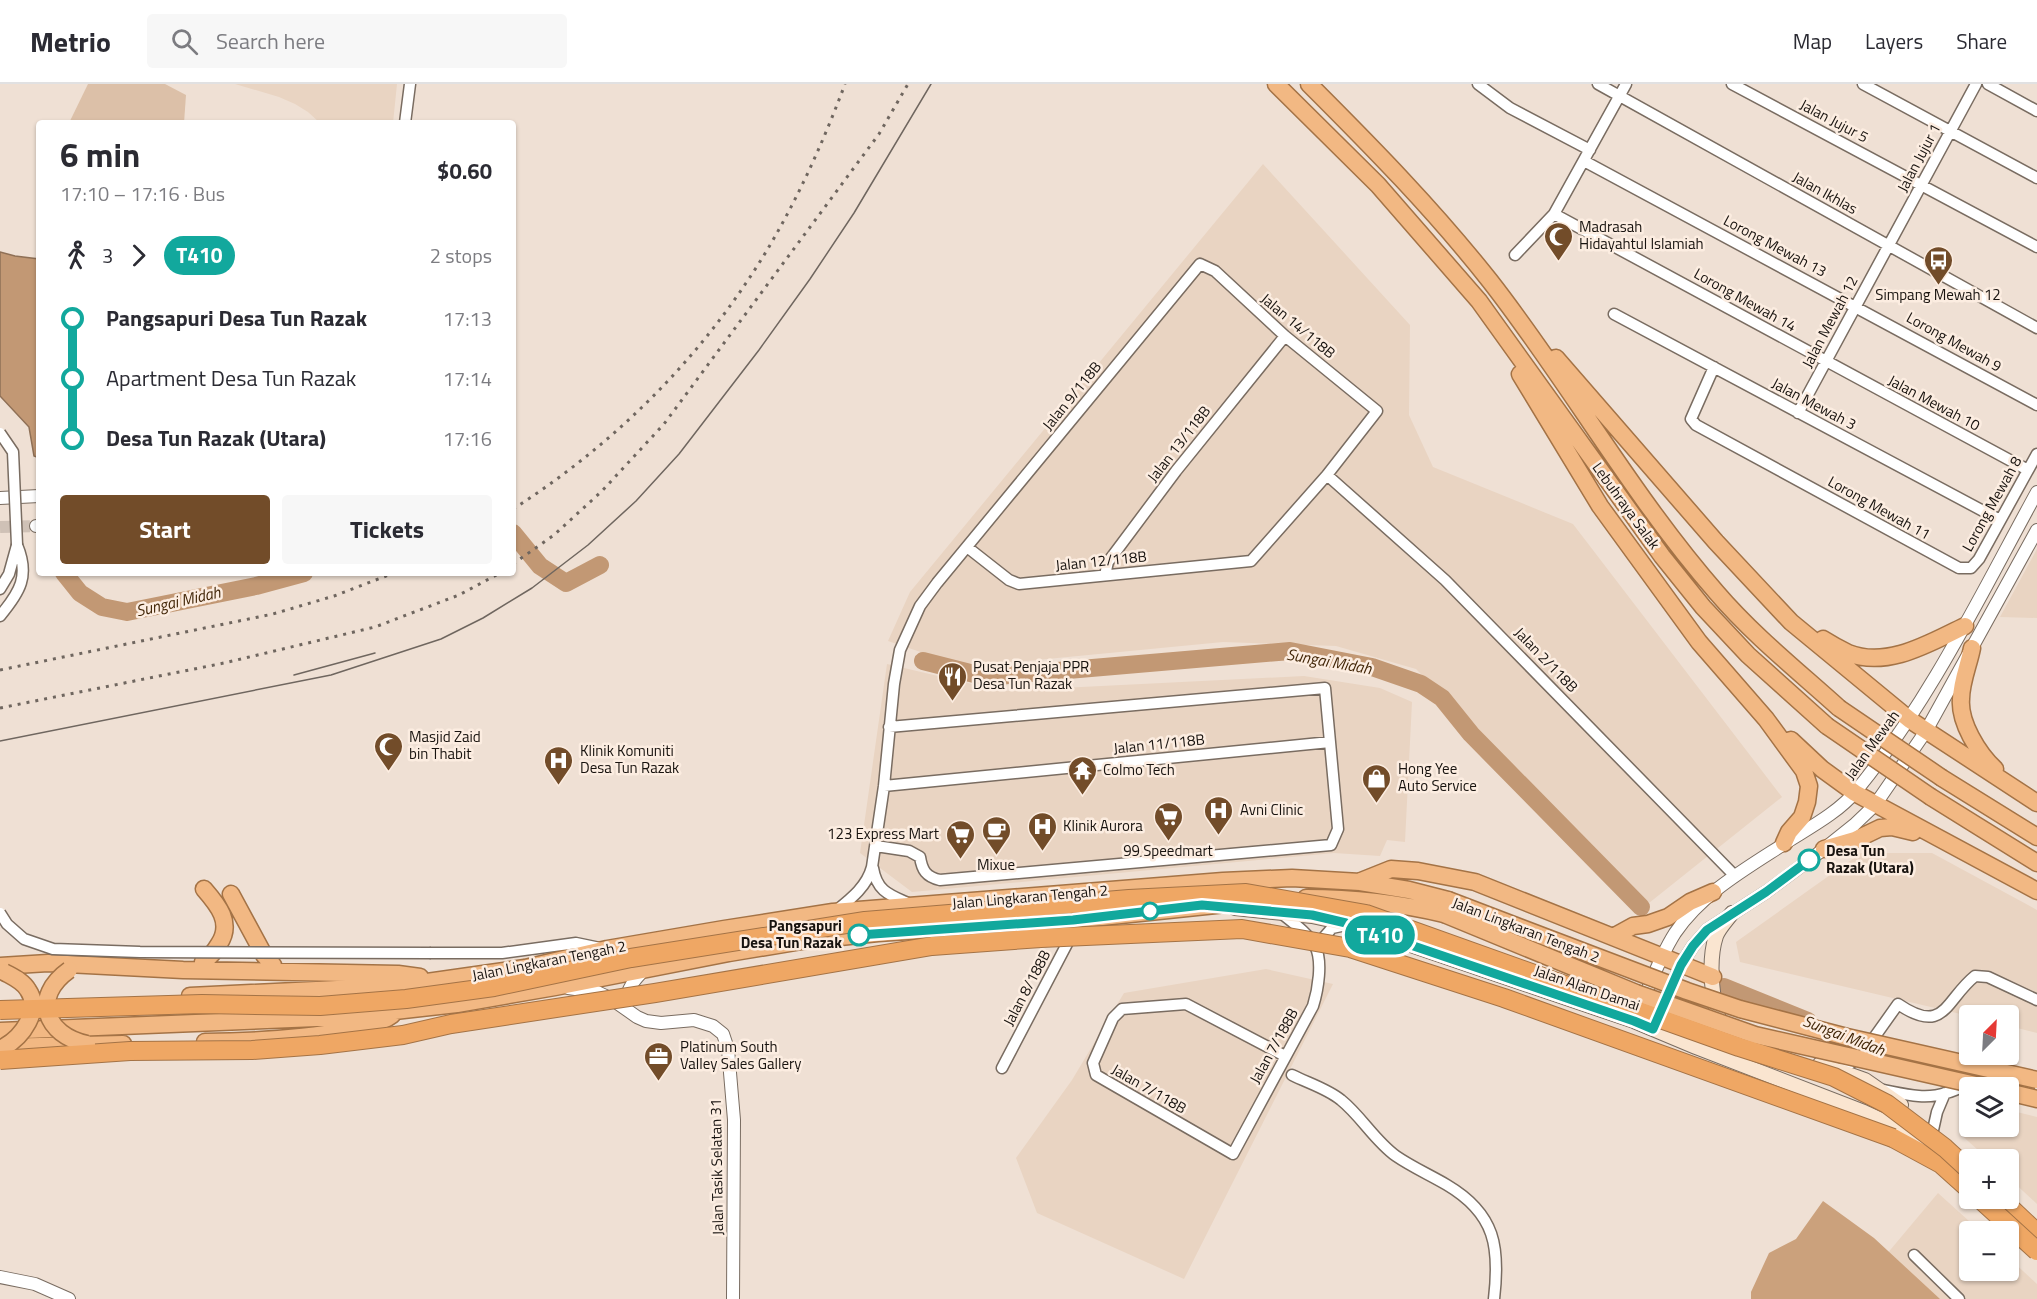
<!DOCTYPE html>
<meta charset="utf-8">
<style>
:root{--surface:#fff;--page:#f7f7f7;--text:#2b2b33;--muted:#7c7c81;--line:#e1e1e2;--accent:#724c29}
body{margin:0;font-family:"Titillium Web",sans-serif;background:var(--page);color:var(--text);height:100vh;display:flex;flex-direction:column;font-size:22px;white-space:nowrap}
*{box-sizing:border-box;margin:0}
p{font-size:20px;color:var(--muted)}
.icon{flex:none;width:33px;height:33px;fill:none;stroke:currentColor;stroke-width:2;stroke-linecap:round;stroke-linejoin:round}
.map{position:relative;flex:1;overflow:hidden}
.side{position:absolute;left:36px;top:36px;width:480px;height:456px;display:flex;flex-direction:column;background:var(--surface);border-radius:6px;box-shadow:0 2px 4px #0004}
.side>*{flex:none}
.badge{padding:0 12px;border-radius:20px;font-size:21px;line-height:39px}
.needle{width:39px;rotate:24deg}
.tools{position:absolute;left:1959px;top:921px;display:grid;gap:12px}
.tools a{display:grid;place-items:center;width:60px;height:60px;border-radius:6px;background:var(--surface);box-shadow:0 2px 4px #0004;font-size:30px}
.map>.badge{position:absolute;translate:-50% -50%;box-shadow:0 0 0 3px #fff}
.legs{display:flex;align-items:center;gap:9px;height:66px;padding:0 24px;font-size:20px}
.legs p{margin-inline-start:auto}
.head{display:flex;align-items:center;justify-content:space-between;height:102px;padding:0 24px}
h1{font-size:33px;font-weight:700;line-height:45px}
.primary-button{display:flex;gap:12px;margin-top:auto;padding:12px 24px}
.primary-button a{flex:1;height:69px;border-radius:6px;background:var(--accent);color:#fff;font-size:24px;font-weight:700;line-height:69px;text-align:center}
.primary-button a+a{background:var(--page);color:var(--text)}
ul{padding:0 24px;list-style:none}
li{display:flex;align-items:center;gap:21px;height:60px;font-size:22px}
li i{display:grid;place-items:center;width:9px;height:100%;margin:0 8px;background:currentColor}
li i::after{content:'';width:15px;height:15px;margin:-8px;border:4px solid;border-radius:50%;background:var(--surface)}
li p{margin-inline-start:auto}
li:first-child i{background:linear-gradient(#0000 50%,currentColor 0)}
li:last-child i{background:linear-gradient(currentColor 50%,#0000 0)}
header{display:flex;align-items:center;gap:36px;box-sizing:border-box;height:84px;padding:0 30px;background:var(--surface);border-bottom:2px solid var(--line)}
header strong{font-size:28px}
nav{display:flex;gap:33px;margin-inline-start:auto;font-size:21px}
.search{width:420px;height:54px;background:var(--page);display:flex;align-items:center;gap:15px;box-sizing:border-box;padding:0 21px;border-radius:6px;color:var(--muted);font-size:22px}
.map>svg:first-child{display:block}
.built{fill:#e9d4c2}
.green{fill:#dcc0a8}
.forest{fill:#cba17c}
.water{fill:#c29874;stroke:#8f7056;stroke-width:1.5}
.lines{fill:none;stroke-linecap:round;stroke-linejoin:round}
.river{stroke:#c29874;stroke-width:18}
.tertiary-tunnel{stroke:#cfc1b6;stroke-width:12;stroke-dasharray:12 6;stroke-linecap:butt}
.minor-casing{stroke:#796c61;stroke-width:13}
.tertiary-casing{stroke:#796c61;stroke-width:14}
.secondary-casing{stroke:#796c61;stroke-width:16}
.trunk-casing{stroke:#a47346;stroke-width:19}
.motorway-casing{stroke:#a47346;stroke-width:20}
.minor{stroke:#fff;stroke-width:10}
.tertiary{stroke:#fff;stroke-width:12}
.secondary{stroke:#fae5d0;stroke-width:14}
.trunk{stroke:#f2b883;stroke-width:16}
.motorway{stroke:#efa764;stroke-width:18}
.tram{stroke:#6f665f;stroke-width:1.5}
.rail{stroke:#6f665f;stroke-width:3;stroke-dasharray:3 6;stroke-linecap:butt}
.minor-bridge-casing{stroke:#796c61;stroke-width:13;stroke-linecap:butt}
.trunk-bridge-casing{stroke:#a47346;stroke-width:19;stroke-linecap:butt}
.motorway-bridge-casing{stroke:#a47346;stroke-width:20;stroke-linecap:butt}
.minor-bridge{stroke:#fff;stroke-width:10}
.trunk-bridge{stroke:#f2b883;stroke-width:16}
.motorway-bridge{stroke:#efa764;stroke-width:18}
.line-1-casing{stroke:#fff;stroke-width:14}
.line-1{stroke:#12a89d;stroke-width:9}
.stop-1-dot{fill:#fff;stroke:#12a89d;stroke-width:3}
.labels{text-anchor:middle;stroke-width:5;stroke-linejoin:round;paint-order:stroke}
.street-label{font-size:15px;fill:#18130f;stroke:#fcede1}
.poi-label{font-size:15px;fill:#18130f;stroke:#fcede1;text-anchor:start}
.stop-label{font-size:15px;font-weight:bold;fill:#18130f;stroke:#fcede1;text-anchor:start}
.water-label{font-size:16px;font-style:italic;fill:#412506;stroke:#fcede1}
</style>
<header>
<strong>Metrio</strong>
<div class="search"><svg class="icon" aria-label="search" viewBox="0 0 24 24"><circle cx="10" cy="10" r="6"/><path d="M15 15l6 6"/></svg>Search here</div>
<nav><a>Map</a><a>Layers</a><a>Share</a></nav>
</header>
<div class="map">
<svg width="2037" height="1215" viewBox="0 0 2037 1215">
<rect width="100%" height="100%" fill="#efe0d4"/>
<path class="built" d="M235,0H397L393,39H320L308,28L295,20L279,13Z
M1263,80L1410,241L1409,331L1433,383L1573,440L1782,713L1649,819L1416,585L1336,562L1223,558L965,583L888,557L910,508Z
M2037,465V534L2000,533Z
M887,580L1002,607L1304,592L1380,604L1412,618L1405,758L1387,756L1380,772L1334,769L912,808L860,769Z
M1861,769H1932L2037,826V949L2009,942L2008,932H1969L1740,878L1736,858Z
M1266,885L1333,900L1184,1195L1037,1129L1016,1074L1072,996L1124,909Z
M1969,1018L1970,1042H2008L2009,1026L2037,1033V1120L2009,1094L2008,1076L1988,1075L1959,1049Z
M1938,1109L1980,1147L1970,1148V1186H2008L2009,1174L2037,1200V1215H1933L1886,1171Z"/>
<path class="green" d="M88,0H165L186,11L184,39H69Z"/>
<path class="forest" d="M1823,1117L1874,1154L1940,1215H1751V1208L1769,1169L1796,1155Z"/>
<path class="water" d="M0,168L15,172L39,175V374L34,372L29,343L0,312Z"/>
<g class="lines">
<path class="river" d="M513,449L540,482L566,499L600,481
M64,489L80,509L102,523L127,528L256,502L304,489
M923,577L986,593L1290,567L1372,583L1421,600L1442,614L1471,650L1641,823
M1724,903L1808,937"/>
<path class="tertiary-tunnel" d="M0,443L36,442"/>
<defs>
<path id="minor" d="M1478,0L1510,24L1590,66
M1598,0L2037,244
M1732,0L2037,163
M1863,0L2037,94
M1988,0L2037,27
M405,39L410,0
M1584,77L2037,321
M1554,130L2028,386
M1515,171L1554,130L1626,0
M1614,230L2000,436
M1714,283L1691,335L1696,341L1959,484H1971L1979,475L2037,370
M1798,329L1976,0
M1327,391L1445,496L1735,792
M1105,491L1108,478L1176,387L1285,252
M0,505L9,490L17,461
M0,532C20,508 30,492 17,461
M884,702L1330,658
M876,762L909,767L920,773C922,786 926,793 940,796L1331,761L1338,745L1325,604L889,643
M873,784C877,808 890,811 910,820
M837,826C852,814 867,802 872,783L884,702L894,600L900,566L920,522L937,499L1200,180L1215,187L1285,252L1377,327L1327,391L1251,477L1019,500L1009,496L967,463
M1281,829C1292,838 1308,849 1315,862C1323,877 1318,906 1313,922L1233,1070L1096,991L1093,979L1113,934L1122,925L1186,920L1285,972
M1318,860L1332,844L1346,841
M431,869H502L576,859L600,864
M1002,984L1068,858L1070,851
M1841,986L1861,972L1898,920C1945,952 1945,916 1975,892L1988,893L2037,916
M1292,991C1308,999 1328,1005 1341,1016C1361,1032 1375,1057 1396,1072C1412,1083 1430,1091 1447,1101C1496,1130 1500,1164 1494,1215
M1883,1006C1904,1010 1925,1016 1946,1009C1955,1007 1961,1002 1970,1002
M1933,1046L1937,1028L1945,1009
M1914,1171L1959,1215"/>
<path id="tertiary" d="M0,414L39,412
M36,442H39
M568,904L597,908L610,914L637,933L646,937L661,939L694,936L713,942L723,950L728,965L734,1036L733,1215
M625,919C628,904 633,897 644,886
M1642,919C1652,895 1661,871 1675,849C1702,809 1747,784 1787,758C1809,744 1839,728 1856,707C1930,617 1981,510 2037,408
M1662,925L1681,881L1693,862L1707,846L1766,808L1824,765L1854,741L1875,721L1926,647L2037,446
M0,1193L35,1200L69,1215"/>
<path id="secondary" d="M1235,824L1312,832L1349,840L1634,937L1696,963L1864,1028L1908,1048L1924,1058
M1724,945C1711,924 1708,876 1716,852C1719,844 1727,836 1732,829
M1820,980L1865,996L1901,1021"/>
<path id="trunk" d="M1276,0L1378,101L1479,217L1662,472L1703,523L1748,571L1827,642
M1309,0C1373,64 1434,126 1490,197C1569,298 1632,412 1717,509C1753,551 1798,587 1839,624
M1556,274L1716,458L1791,538L1910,636L2037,719
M1520,290L1600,422L1699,558L1766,635L1804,687L1809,702L1807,718L1802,733L1789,748L1784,759
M1823,555C1831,560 1840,565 1848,569C1888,585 1931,558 1965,542
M1972,564C1969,580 1961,598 1961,615C1959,638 1978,669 1995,685
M1791,656L1822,685L1855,709L2037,807
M1942,694L2037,753
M1931,713L2037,779
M1824,765L1855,756L1880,744L1892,743L1913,748
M1361,797L1391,785L1418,787L1475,798L1713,893
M231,810L264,871L273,881
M1306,814C1353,814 1398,819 1444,830
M1613,853L1633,842L1648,840L1668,833L1690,818L1713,808
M203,878C210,873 215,867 219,860C233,839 218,821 204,805
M0,882L48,879L183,886L398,890L420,893
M190,912L399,902L525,884L607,865L724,845L833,828L1223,797L1292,794L1360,798L1409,806L1448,816
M0,947L342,933L457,920L555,903L729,869L802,857L878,849L1073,836L1254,817
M205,958C244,958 364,953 392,931
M0,963L123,960
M2008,1008L2037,1015"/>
<path id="motorway" d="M1893,1054L1941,1080L1970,1106
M2000,1114L2037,1149"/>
</defs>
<use href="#minor" class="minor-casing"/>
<use href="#tertiary" class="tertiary-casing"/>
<use href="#secondary" class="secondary-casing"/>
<use href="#trunk" class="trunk-casing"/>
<use href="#motorway" class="motorway-casing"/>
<use href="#minor" class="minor"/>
<use href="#tertiary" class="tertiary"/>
<use href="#secondary" class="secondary"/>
<use href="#trunk" class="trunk"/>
<use href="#motorway" class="motorway"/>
<path class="tram" d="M294,591L375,569
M0,657L331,591L441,555L483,534L532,504L588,461L636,417L679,370L759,266L810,195L854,129L931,0"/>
<path class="rail" d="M513,425C604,367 686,289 746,199C787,139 820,67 845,0
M513,480L554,451L602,407L664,340L879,50L908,0
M0,586L273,530L334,512L394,489
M0,624L224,579L375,543L459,511L500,489"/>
<defs>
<path id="minor-bridge" d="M0,349L13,368L17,461
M0,829L7,840L24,855L53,865L140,868L431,869"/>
<path id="trunk-bridge" d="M1839,624L1942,694
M1827,642L1931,713
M1448,816L1687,907L1740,925L1847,953L2037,996
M1444,830L1636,909L1755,951L1989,1004
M69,886C31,913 45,951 87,960
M4,963C22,953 42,926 28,906C23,897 13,893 4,888"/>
<path id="motorway-bridge" d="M0,926L202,920L320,922L406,915L494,903L631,874L865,837L1129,815L1246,809L1366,830L1739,963L1834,993L1887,1020L1945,1064L1970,1087
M0,976L130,967L252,966L320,961L403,951L451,940L655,909L932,862L1041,854L1242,845L1350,864L1504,914L1893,1054
M1979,1114L2037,1167"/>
</defs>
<use href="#minor-bridge" class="minor-bridge-casing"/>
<use href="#trunk-bridge" class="trunk-bridge-casing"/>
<use href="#motorway-bridge" class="motorway-bridge-casing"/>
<use href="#minor-bridge" class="minor-bridge"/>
<use href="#trunk-bridge" class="trunk-bridge"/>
<use href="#motorway-bridge" class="motorway-bridge"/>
</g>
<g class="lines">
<defs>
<path id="line-1" d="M859,851L1073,836L1202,821L1312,831L1346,839L1634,937L1653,945L1681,881L1693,862L1707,846L1766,808L1809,776"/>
</defs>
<use href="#line-1" class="line-1-casing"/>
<use href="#line-1" class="line-1"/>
</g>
<defs>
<symbol id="mosque-pin" viewBox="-11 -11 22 30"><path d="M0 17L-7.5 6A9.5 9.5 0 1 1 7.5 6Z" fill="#724c29" stroke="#fcede1"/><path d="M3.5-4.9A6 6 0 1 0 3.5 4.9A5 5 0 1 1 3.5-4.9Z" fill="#fff"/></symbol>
<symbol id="bus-pin" viewBox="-11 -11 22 30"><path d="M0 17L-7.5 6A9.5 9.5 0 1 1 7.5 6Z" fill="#724c29" stroke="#fcede1"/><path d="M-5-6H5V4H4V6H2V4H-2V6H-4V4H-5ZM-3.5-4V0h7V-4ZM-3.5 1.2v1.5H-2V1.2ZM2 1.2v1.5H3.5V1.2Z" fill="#fff"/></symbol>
<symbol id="restaurant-pin" viewBox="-11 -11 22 30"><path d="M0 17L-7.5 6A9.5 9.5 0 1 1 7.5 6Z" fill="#724c29" stroke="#fcede1"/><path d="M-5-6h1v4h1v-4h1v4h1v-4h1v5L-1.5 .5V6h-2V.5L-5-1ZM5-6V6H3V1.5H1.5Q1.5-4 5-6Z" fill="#fff"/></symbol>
<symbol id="hospital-pin" viewBox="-11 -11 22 30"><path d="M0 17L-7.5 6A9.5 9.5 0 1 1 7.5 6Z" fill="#724c29" stroke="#fcede1"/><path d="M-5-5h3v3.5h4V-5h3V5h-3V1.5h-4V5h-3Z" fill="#fff"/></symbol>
<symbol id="temple-pin" viewBox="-11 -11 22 30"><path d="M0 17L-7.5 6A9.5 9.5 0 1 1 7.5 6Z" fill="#724c29" stroke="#fcede1"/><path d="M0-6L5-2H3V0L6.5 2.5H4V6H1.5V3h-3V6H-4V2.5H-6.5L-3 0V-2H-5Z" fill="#fff"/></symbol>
<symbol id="shop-pin" viewBox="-11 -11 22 30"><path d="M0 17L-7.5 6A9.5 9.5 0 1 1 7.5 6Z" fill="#724c29" stroke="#fcede1"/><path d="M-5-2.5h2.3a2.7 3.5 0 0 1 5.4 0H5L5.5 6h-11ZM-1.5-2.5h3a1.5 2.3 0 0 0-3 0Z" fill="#fff"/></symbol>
<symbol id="supermarket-pin" viewBox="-11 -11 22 30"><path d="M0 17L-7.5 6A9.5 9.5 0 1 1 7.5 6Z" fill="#724c29" stroke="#fcede1"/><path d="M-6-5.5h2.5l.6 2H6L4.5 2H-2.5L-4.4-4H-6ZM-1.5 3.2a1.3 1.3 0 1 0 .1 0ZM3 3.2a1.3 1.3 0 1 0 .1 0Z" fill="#fff"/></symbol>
<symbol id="cafe-pin" viewBox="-11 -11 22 30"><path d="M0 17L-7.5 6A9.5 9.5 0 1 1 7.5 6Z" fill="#724c29" stroke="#fcede1"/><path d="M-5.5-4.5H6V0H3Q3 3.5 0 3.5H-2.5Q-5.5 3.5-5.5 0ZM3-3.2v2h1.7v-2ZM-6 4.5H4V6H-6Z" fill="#fff"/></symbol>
<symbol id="office-pin" viewBox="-11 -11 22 30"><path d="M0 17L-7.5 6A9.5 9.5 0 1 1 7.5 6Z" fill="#724c29" stroke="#fcede1"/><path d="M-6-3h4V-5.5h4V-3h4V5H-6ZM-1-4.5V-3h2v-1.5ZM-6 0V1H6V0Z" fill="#fff"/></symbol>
</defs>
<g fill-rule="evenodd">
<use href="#mosque-pin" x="1542" y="136" width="33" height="45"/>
<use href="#bus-pin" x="1922" y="160" width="33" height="45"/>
<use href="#restaurant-pin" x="936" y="576" width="33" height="45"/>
<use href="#mosque-pin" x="372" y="646" width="33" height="45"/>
<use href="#hospital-pin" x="542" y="660" width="33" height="45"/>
<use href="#temple-pin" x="1066" y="670" width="33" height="45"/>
<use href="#shop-pin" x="1360" y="678" width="33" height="45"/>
<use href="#hospital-pin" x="1202" y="710" width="33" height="45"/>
<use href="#supermarket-pin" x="1152" y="716" width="33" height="45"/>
<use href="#hospital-pin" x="1026" y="726" width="33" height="45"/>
<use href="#cafe-pin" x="980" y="730" width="33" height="45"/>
<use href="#supermarket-pin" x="944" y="734" width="33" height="45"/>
<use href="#office-pin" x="642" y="956" width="33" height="45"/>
</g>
<g class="stop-1-dot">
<circle cx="1809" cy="776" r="10"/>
<circle cx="1150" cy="827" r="8"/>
<circle cx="859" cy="851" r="10"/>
</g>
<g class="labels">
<g class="street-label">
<text transform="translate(1834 37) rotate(28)" y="5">Jalan Jujur 5</text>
<text transform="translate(1919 74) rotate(-62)" y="5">Jalan Jujur 1</text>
<text transform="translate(1825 109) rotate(29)" y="5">Jalan Ikhlas</text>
<text transform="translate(1775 162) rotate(28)" y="5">Lorong Mewah 13</text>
<text transform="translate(1745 216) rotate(29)" y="5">Lorong Mewah 14</text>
<text transform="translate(1830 238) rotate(-62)" y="5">Jalan Mewah 12</text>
<text transform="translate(1298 242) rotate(40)" y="5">Jalan 14/118B</text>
<text transform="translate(1954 258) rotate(29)" y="5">Lorong Mewah 9</text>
<text transform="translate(1072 312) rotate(-51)" y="5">Jalan 9/118B</text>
<text transform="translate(1934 319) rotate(28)" y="5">Jalan Mewah 10</text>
<text transform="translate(1814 320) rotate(28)" y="5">Jalan Mewah 3</text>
<text transform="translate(1179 360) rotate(-52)" y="5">Jalan 13/118B</text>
<text transform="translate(1992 420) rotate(-61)" y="5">Lorong Mewah 8</text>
<text transform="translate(1626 422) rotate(54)" y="5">Lebuhraya Salak</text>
<text transform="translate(1879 424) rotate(29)" y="5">Lorong Mewah 11</text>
<text transform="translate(1101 477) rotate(-6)" y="5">Jalan 12/118B</text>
<text transform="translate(1546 576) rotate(46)" y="5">Jalan 2/118B</text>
<text transform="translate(1159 660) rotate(-6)" y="5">Jalan 11/118B</text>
<text transform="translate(1872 661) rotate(-54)" y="5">Jalan Mewah</text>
<text transform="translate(1030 813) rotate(-5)" y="5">Jalan Lingkaran Tengah 2</text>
<text transform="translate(1526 846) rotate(21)" y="5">Jalan Lingkaran Tengah 2</text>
<text transform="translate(549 877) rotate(-11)" y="5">Jalan Lingkaran Tengah 2</text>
<text transform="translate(1027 904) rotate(-62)" y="5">Jalan 8/188B</text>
<text transform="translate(1587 904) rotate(19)" y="5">Jalan Alam Damai</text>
<text transform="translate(1274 962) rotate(-61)" y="5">Jalan 7/188B</text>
<text transform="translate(1149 1005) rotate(30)" y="5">Jalan 7/118B</text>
<text transform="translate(717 1083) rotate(-91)" y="5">Jalan Tasik Selatan 31</text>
</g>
<g class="poi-label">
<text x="1579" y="148">Madrasah<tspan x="1579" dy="17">Hidayahtul Islamiah</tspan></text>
<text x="1938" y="216" text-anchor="middle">Simpang Mewah 12</text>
<text x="973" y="588">Pusat Penjaja PPR<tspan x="973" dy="17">Desa Tun Razak</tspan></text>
<text x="409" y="658">Masjid Zaid<tspan x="409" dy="17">bin Thabit</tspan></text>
<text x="580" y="672">Klinik Komuniti<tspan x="580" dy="17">Desa Tun Razak</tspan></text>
<text x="1398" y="690">Hong Yee<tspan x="1398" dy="17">Auto Service</tspan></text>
<text x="1103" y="691">Colmo Tech</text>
<text x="1240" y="731">Avni Clinic</text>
<text x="1063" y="747">Klinik Aurora</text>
<text x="939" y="755" text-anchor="end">123 Express Mart</text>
<text x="1168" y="772" text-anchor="middle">99 Speedmart</text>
<text x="996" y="786" text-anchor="middle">Mixue</text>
<text x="680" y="968">Platinum South<tspan x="680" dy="17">Valley Sales Gallery</tspan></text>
</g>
<g class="stop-label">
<text x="1826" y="772">Desa Tun<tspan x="1826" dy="17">Razak (Utara)</tspan></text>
<text x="842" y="847" text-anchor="end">Pangsapuri<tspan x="842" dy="17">Desa Tun Razak</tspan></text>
</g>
<g class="water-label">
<text transform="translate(178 517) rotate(-13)" y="6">Sungai Midah</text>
<text transform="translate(1329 577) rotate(10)" y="6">Sungai Midah</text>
<text transform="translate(1844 951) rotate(21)" y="6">Sungai Midah</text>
</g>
</g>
</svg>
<div class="tools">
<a><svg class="needle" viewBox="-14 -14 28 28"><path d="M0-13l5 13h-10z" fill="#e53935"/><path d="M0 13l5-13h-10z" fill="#7c7c81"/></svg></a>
<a><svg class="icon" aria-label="layers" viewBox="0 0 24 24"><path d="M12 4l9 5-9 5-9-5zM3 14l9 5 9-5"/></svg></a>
<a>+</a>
<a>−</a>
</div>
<b class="badge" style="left:1380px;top:851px;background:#12a89d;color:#fff">T410</b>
<section class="side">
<div class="head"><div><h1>6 min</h1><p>17:10 – 17:16 · Bus</p></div><b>$0.60</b></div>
<div class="legs"><svg class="icon" aria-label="walk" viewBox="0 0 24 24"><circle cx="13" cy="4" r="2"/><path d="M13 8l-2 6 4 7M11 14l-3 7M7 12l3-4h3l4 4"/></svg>3<svg class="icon" aria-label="forward" viewBox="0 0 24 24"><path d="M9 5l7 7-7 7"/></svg><b class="badge" style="background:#12a89d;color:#fff">T410</b><p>2 stops</p></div>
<ul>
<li><i style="color:#12a89d"></i><b>Pangsapuri Desa Tun Razak</b><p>17:13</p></li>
<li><i style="color:#12a89d"></i><span>Apartment Desa Tun Razak</span><p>17:14</p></li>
<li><i style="color:#12a89d"></i><b>Desa Tun Razak (Utara)</b><p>17:16</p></li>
</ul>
<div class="primary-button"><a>Start</a><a>Tickets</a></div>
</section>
</div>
